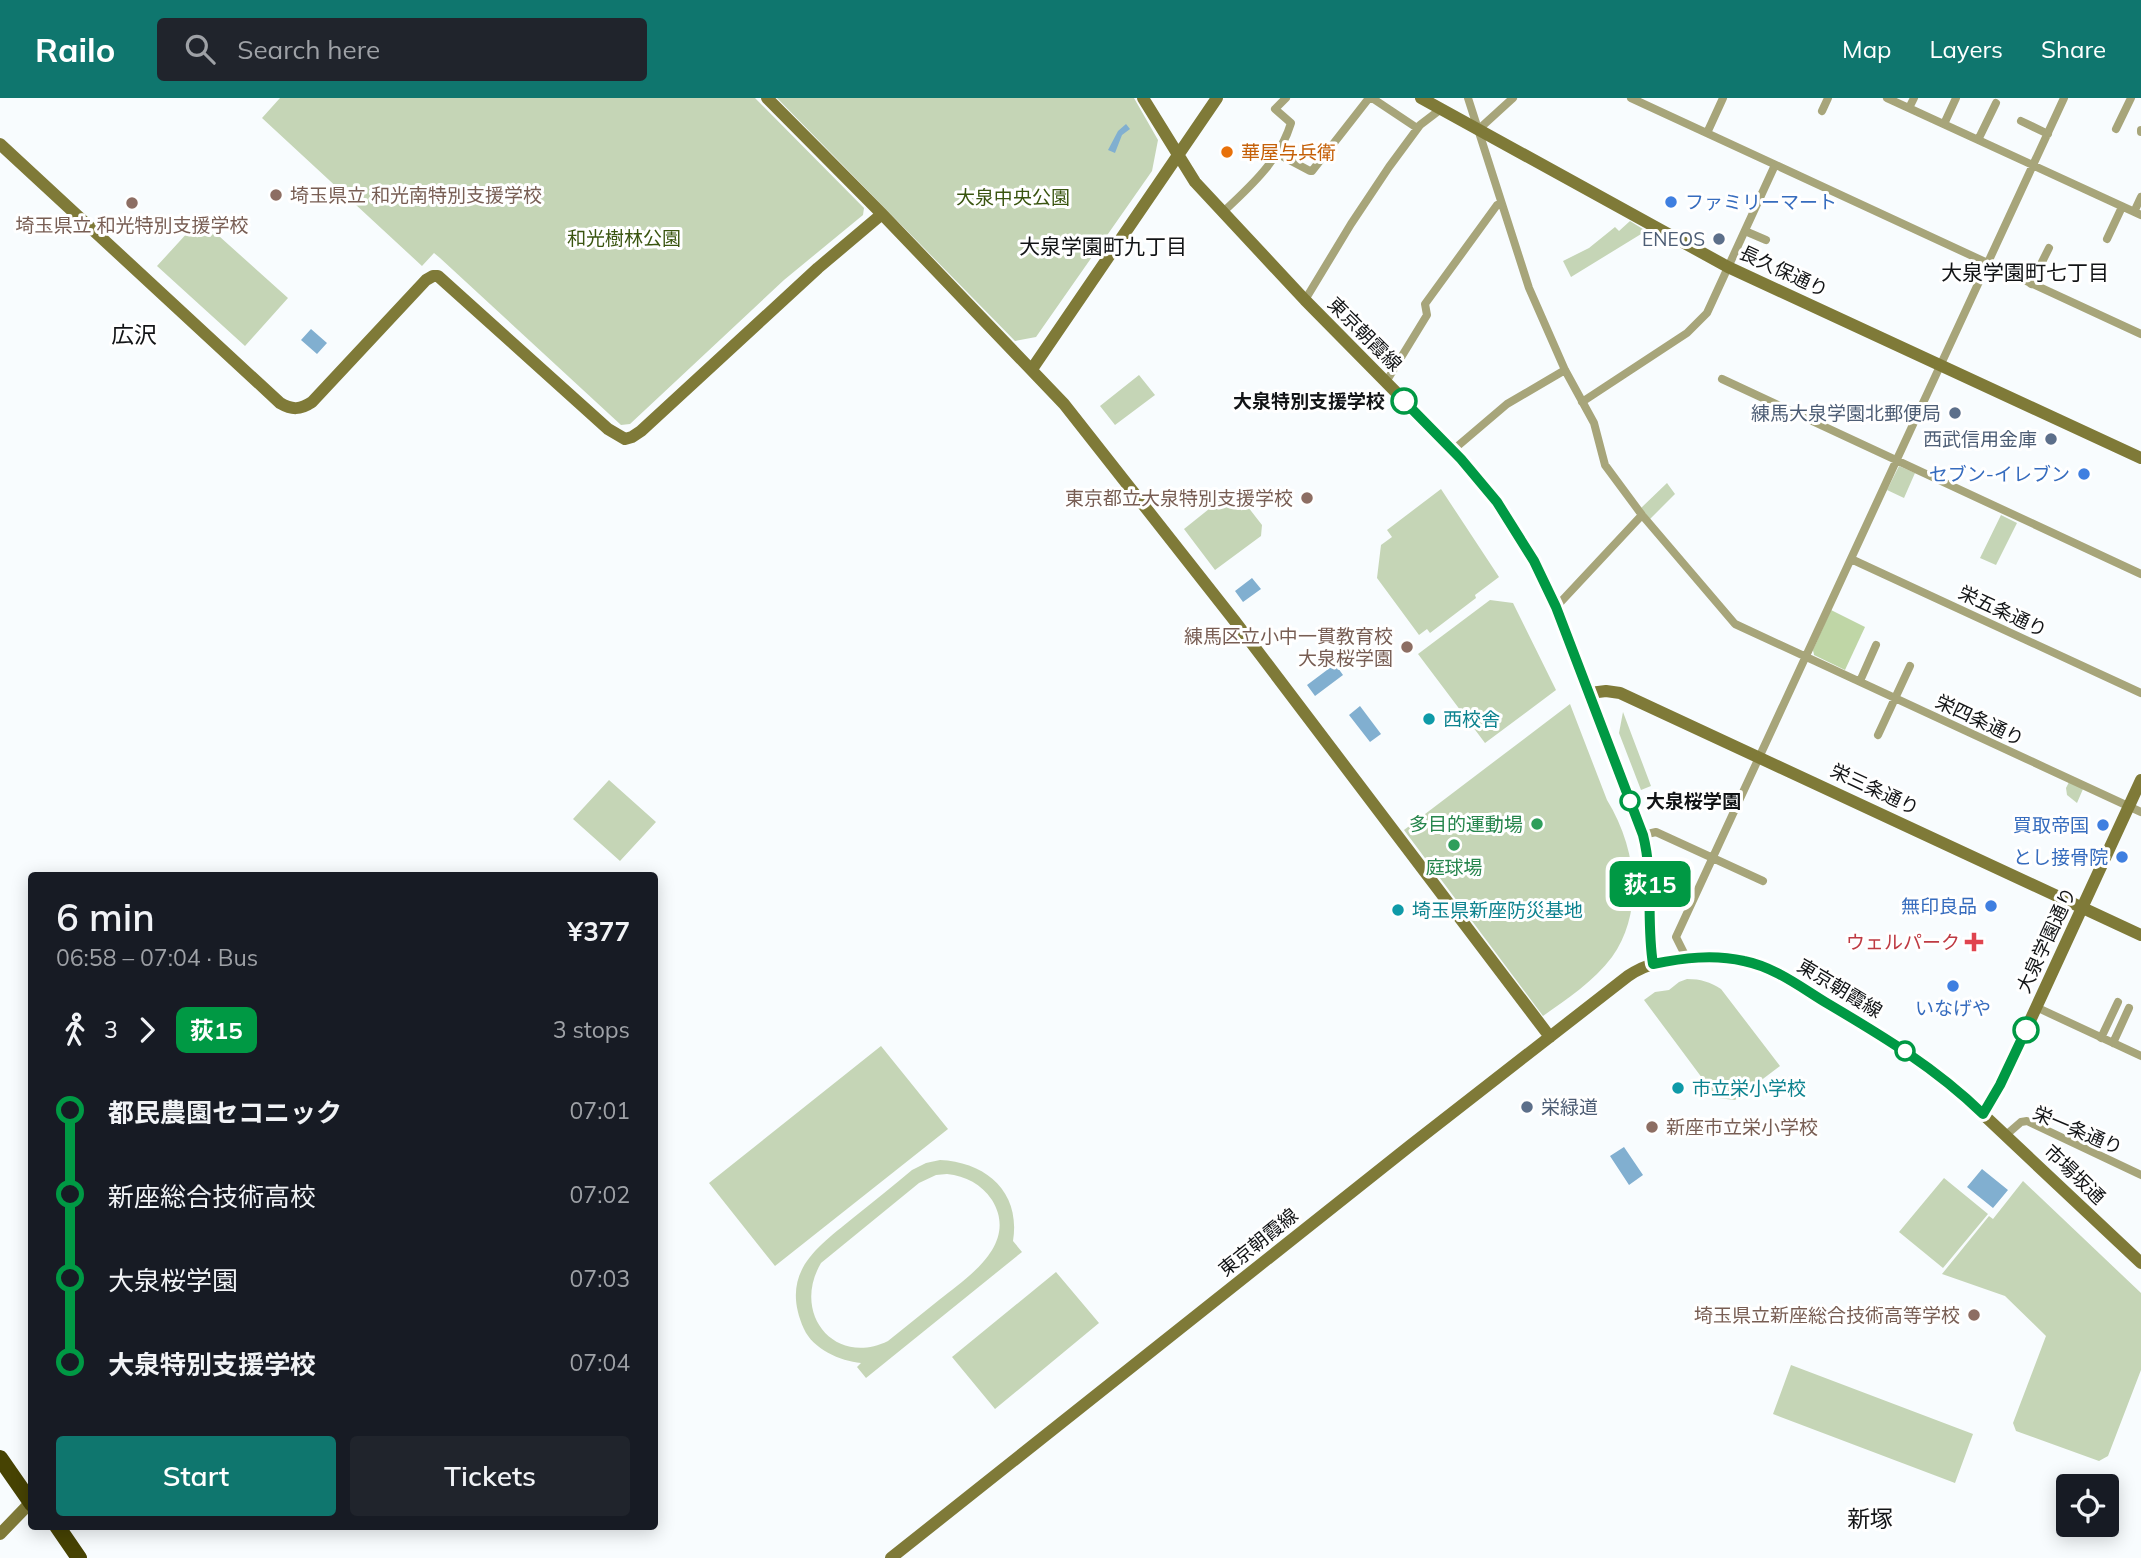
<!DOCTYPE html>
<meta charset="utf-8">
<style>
:root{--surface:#171b24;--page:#20242c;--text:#f1f3f6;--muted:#9ea1a6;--accent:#0f766e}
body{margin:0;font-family:Mulish,"Noto Sans JP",sans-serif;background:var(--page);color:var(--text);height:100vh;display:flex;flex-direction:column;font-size:26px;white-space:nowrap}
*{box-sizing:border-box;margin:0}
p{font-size:23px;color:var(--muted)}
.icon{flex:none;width:38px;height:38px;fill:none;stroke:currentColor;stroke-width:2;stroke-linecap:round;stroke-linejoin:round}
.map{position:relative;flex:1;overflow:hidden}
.details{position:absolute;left:28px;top:774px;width:630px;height:658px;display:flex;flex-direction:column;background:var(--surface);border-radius:7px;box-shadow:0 4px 18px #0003}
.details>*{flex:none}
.badge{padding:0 14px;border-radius:10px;font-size:24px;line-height:46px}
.tools{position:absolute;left:2056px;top:1376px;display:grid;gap:14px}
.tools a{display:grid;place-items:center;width:63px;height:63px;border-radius:7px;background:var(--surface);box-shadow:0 4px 18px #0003;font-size:35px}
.map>.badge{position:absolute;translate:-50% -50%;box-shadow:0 0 0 4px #fff}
.legs{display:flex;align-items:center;gap:10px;height:77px;padding:0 28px;font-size:23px}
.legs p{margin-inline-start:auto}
.summary{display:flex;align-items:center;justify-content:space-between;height:119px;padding:0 28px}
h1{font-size:38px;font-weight:600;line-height:52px}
.cta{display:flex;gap:14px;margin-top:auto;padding:14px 28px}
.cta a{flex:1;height:80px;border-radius:7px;background:var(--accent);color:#fff;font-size:28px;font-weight:600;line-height:80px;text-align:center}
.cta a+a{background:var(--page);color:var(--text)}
ul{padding:0 28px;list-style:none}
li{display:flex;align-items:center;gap:24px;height:84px;font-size:26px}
li i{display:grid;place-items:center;width:10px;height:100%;margin:0 9px;background:currentColor}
li i::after{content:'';width:18px;height:18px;margin:-9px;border:5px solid;border-radius:50%;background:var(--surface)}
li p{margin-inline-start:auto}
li:first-child i{background:linear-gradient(#0000 50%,currentColor 0)}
li:last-child i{background:linear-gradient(currentColor 50%,#0000 0)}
header{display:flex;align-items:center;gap:42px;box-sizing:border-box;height:98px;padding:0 35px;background:var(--accent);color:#fff}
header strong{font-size:33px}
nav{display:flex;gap:38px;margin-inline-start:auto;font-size:24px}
.search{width:490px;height:63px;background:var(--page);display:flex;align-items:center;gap:18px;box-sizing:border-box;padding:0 24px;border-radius:7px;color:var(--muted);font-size:26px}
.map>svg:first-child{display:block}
.green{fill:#c5d5b6;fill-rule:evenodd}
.forest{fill:#bfd6a6}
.water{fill:#81afd0}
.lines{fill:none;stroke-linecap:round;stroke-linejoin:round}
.street{stroke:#a7a57a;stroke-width:8}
.secondary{stroke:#7f7a38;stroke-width:12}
.highway{stroke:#474303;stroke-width:16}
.line-1-casing{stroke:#fff;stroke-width:16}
.line-1{stroke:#094;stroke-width:10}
.food-dot{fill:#e8710a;stroke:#fff;stroke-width:2.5}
.education-dot{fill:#8d6e63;stroke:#fff;stroke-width:2.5}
.shop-dot{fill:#3f7fe0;stroke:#fff;stroke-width:2.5}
.service-dot{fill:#5c6f8a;stroke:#fff;stroke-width:2.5}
.stop-1-dot{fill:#fff;stroke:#094;stroke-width:3.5}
.culture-dot{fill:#0f9aa8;stroke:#fff;stroke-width:2.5}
.leisure-dot{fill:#2e9e5b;stroke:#fff;stroke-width:2.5}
.health-dot{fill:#e0444e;stroke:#fff;stroke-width:2.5}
.labels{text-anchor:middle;stroke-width:6;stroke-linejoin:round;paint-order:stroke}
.food-label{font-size:19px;fill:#c56008;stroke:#fff;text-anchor:start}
.education-label{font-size:19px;fill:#785e54;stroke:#fff;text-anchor:end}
.park-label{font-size:19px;fill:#3a5510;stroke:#fff}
.shop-label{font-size:19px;fill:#366cbe;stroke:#fff;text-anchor:end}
.service-label{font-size:19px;fill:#4e5e75;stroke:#fff;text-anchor:end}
.street-label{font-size:19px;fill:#121416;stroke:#fff}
.stop-label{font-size:19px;font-weight:bold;fill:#121416;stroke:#fff;text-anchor:end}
.culture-label{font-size:19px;fill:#0d838f;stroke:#fff;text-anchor:start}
.leisure-label{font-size:19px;fill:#27864d;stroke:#fff;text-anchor:end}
.health-label{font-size:19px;fill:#be3a42;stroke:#fff;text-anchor:end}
.neighbourhood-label{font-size:21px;fill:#121416;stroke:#fff}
.quarter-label{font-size:23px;fill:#121416;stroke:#fff}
</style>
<header>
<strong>Railo</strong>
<div class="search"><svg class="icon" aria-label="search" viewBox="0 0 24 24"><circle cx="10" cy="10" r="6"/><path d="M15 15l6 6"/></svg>Search here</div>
<nav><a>Map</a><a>Layers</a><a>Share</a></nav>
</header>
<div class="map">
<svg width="2141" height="1460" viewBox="0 0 2141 1460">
<rect width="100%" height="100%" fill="#f8fcfe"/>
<path class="green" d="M280,0H755L864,110L863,117L784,182L630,326L621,327L440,160L434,155L422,168L262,20Z
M777,0H1134L1158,42L1152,73L1036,239L1015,243Z
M200,121L288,200L245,248L157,168Z
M1630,123L1646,133L1571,179L1563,163L1589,150L1615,129L1619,133Z
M1139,277L1155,297L1115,327L1100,308Z
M1899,368L1915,375L1904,400L1887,392Z
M1667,385L1675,396L1650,421L1641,410Z
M1234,391L1262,427L1261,438L1215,472L1184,431Z
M1441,391L1499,479L1475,497L1476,500L1430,535L1427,531L1419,537L1377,480L1381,447L1392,439L1387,432Z
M2001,417L2017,425L1996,467L1980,460Z
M1490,502L1513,505L1556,592L1485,645L1418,556Z
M1570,606L1607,702C1636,749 1645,812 1612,859C1594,883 1567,901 1543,918L1404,732Z
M1623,614L1651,688L1641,692L1619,635Z
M609,682L656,724L620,763L573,721Z
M2069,684L2083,691L2077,705L2067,697L2066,690Z
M1687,881C1701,881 1710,884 1721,891L1780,968L1735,1002L1717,1000L1644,902L1655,894L1669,892L1679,884Z
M881,948L948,1031L775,1168L709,1085Z
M940,1062C986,1064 1021,1094 1013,1143L1022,1154L866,1280L857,1269L861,1265C840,1263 813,1251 804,1231C779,1175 816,1150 853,1120C873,1104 893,1088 912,1072L926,1065ZM947,1076C966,1078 981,1086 992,1102C1019,1146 968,1179 939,1202C922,1216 905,1229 888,1243C835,1269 791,1216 821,1165L919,1085L936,1077Z
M1944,1080L1988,1116L1943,1170L1899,1134Z
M2023,1083L2141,1195V1272L2108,1358L2099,1363L2016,1333L2013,1325L2046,1238L2005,1198L1942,1176L1989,1118L1993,1121Z
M1056,1174L1099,1225L995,1311L952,1259Z
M1791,1267L1973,1336L1955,1385L1773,1316Z"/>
<path class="forest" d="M1831,512L1865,529L1845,572L1814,557L1813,552Z"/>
<path class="water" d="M1126,26L1130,31L1122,37L1115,55L1108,52L1118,33Z
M311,231L327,245L317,256L301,242Z
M1252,480L1261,491L1243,504L1235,493Z
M1335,566L1343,577L1315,598L1307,587Z
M1360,608L1381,636L1370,644L1349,617Z
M1624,1049L1643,1077L1629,1087L1610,1058Z
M1982,1071L2008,1092L1993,1110L1967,1089Z"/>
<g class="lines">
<path class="street" d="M1372,0L1417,30
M1468,0L1529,190L1565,272L1594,325L1605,367L1642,417L1735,526L2141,714
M1631,0L2141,236
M1887,0L2141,117
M1909,10L1914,0
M1822,13L1828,0
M2021,23L2048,36
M1944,26L1956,0
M1479,31L1513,0
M2116,31L2131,0
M2141,32V34
M1707,35L1723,0
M1978,42L1996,5
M1278,56L1310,73H1312L1369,0
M2134,114L2141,99
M1222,115C1250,89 1280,62 1291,25L1275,11L1286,0
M1745,133L1766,142
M2107,141L2122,109
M2031,186L2049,150
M1305,202L1351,126L1389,69L1420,27L1441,11
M1722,281L2141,476
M1386,284L1427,217L1425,206L1497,107L1501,105
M1582,304L1687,235L1707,215L1775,67
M1453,352L1507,306L1565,272
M1851,461L2141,595
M1556,509L1642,417
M1860,583L1876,547
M1878,637L1910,568
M1643,737L1656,734L1763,783
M1687,861L1676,839L2064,0
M2036,909L2141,958
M2101,940L2118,904
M2113,945L2129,910
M2006,1037L2021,1024L2027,1023L2141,1077"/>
<path class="secondary" d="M767,0L882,116L1064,306L1234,522L1550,939
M1143,0L1195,84L1305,202L1453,352L1497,404L1533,463L1556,509L1643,737C1654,780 1646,823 1653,866
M1421,0L1728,169L2141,360
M0,46L280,305C292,312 300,312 312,304L426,182L433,178H438L608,331L625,341L632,339L641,333L818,170L882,116
M1032,271L1217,0
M1590,595L1606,593L1620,595L2141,837
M1983,1015L2011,964L2141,682
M0,1436L32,1403
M891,1460L1411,1047L1628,878C1666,852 1729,856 1770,871L1901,950L1954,989L2141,1165"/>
<path class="highway" d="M0,1360L32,1406
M57,1428L79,1460"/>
</g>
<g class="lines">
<defs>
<path id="line-1" d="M1404,303L1461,361L1497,404L1534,463L1556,509L1643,737C1654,780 1646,823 1653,866C1683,860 1713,856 1744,863C1774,869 1799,888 1825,904C1881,937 1936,970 1983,1016L2000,987L2026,932"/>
</defs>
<use href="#line-1" class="line-1-casing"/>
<use href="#line-1" class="line-1"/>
</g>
<circle class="food-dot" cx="1227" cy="54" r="7"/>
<g class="education-dot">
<circle cx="276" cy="97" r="7"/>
<circle cx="132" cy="105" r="7"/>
<circle cx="1307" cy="400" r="7"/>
<circle cx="1407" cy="549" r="7"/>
<circle cx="1652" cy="1029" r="7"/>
<circle cx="1974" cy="1217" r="7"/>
</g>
<g class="shop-dot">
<circle cx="1671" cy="104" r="7"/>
<circle cx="2084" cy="376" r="7"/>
<circle cx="2103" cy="727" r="7"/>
<circle cx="2122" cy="759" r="7"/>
<circle cx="1991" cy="808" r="7"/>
<circle cx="1953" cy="888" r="7"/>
</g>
<g class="service-dot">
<circle cx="1719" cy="141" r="7"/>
<circle cx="1955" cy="315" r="7"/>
<circle cx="2051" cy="341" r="7"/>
<circle cx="1527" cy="1009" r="7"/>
</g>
<g class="stop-1-dot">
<circle cx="1404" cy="303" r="12"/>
<circle cx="1630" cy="703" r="9"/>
<circle cx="2026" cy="932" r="12"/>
<circle cx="1905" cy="953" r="9"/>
</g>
<g class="culture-dot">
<circle cx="1429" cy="621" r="7"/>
<circle cx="1398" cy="812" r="7"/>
<circle cx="1678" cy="990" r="7"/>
</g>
<g class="leisure-dot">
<circle cx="1537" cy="726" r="7"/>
<circle cx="1454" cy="747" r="7"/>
</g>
<path class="health-dot" d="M1970.5 833.5h7v7h7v7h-7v7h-7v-7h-7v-7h7z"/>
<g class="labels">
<g class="food-label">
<text x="1241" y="61">華屋与兵衛</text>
</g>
<g class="education-label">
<text x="290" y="104" text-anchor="start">埼玉県立 和光南特別支援学校</text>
<text x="132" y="134" text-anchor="middle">埼玉県立 和光特別支援学校</text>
<text x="1293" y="407">東京都立大泉特別支援学校</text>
<text x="1393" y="545">練馬区立小中一貫教育校<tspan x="1393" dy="22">大泉桜学園</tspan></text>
<text x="1666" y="1036" text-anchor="start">新座市立栄小学校</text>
<text x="1960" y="1224">埼玉県立新座総合技術高等学校</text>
</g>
<g class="park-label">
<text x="1013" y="106">大泉中央公園</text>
<text x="624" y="147">和光樹林公園</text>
</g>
<g class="shop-label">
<text x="1685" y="111" text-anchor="start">ファミリーマート</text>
<text x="2070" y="383">セブン-イレブン</text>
<text x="2089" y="734">買取帝国</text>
<text x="2108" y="766">とし接骨院</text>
<text x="1977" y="815">無印良品</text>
<text x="1953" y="917" text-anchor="middle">いなげや</text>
</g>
<g class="service-label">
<text x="1705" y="148">ENEOS</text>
<text x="1941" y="322">練馬大泉学園北郵便局</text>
<text x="2037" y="348">西武信用金庫</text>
<text x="1541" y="1016" text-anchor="start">栄緑道</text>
</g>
<g class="street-label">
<text transform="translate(1784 173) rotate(25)" y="7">長久保通り</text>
<text transform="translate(1365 236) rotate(45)" y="7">東京朝霞線</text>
<text transform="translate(2003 513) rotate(25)" y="7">栄五条通り</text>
<text transform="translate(1980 622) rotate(25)" y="7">栄四条通り</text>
<text transform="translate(1875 691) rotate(25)" y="7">栄三条通り</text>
<text transform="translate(2046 842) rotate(-65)" y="7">大泉学園通り</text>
<text transform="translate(1840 890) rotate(31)" y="7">東京朝霞線</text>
<text transform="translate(2078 1032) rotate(23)" y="7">栄一条通り</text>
<text transform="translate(2075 1076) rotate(44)" y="7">市場坂通</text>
<text transform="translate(1258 1144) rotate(-39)" y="7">東京朝霞線</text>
</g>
<g class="stop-label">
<text x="1385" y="310">大泉特別支援学校</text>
<text x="1646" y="710" text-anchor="start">大泉桜学園</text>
</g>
<g class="culture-label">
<text x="1443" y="628">西校舎</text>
<text x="1412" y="819">埼玉県新座防災基地</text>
<text x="1692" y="997">市立栄小学校</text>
</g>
<g class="leisure-label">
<text x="1523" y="733">多目的運動場</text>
<text x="1454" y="776" text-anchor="middle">庭球場</text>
</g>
<g class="health-label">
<text x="1960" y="851">ウェルパーク</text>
</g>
<g class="neighbourhood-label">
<text x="1103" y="156">大泉学園町九丁目</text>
<text x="2025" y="182">大泉学園町七丁目</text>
</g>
<g class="quarter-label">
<text x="134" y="245">広沢</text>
<text x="1870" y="1429">新塚</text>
</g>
</g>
</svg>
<div class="tools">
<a><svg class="icon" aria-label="locate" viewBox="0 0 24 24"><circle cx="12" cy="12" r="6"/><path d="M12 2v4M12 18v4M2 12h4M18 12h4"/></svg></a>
</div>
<b class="badge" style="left:1650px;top:786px;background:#094;color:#fff">荻15</b>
<section class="details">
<div class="summary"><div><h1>6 min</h1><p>06:58 – 07:04 · Bus</p></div><b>¥377</b></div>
<div class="legs"><svg class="icon" aria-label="walk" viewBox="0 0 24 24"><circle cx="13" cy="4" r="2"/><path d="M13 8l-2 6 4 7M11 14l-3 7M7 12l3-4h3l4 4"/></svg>3<svg class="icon" aria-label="forward" viewBox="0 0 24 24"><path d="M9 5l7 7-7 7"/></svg><b class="badge" style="background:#094;color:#fff">荻15</b><p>3 stops</p></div>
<ul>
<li><i style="color:#094"></i><b>都民農園セコニック</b><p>07:01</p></li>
<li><i style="color:#094"></i><span>新座総合技術高校</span><p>07:02</p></li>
<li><i style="color:#094"></i><span>大泉桜学園</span><p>07:03</p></li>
<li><i style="color:#094"></i><b>大泉特別支援学校</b><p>07:04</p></li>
</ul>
<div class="cta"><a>Start</a><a>Tickets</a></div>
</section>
</div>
